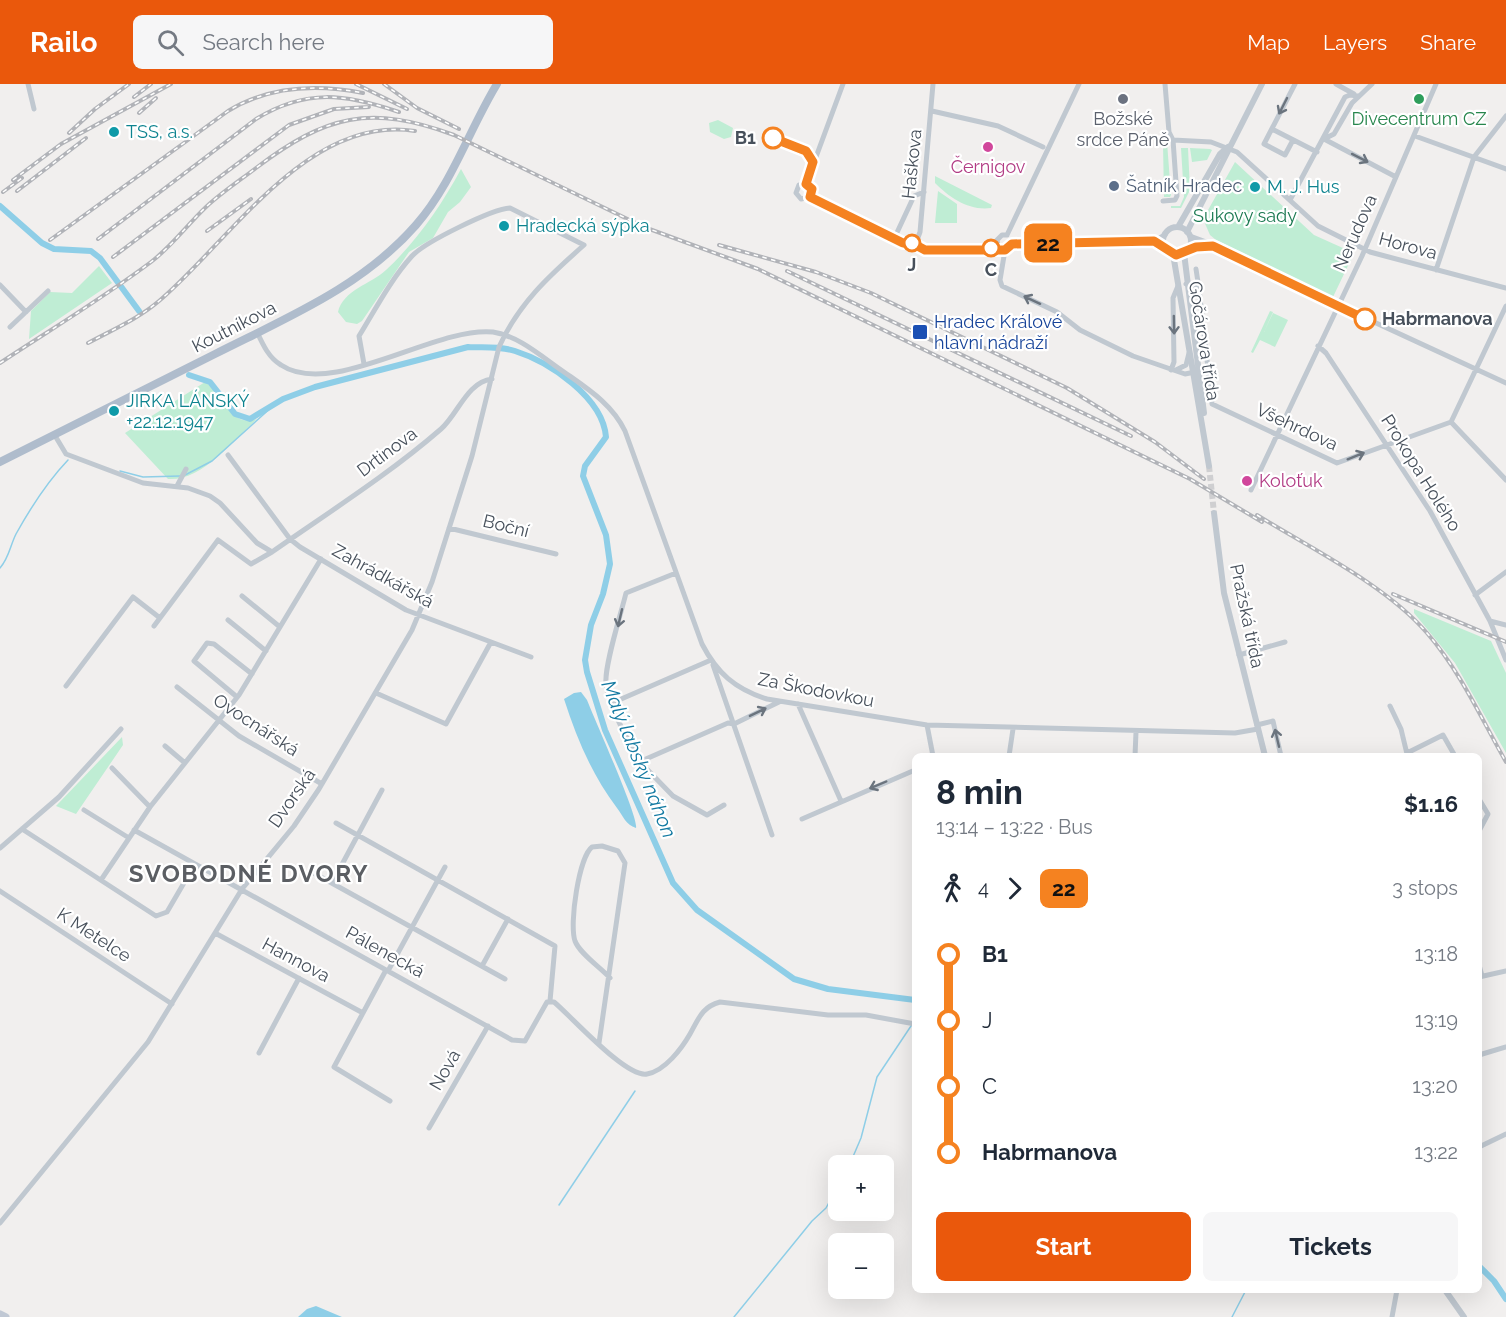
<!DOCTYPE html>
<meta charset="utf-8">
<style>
:root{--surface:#fff;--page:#f6f6f7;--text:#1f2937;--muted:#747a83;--accent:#ea580c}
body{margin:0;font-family:Raleway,sans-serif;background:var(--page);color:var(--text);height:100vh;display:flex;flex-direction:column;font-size:22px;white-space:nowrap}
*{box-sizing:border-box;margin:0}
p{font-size:20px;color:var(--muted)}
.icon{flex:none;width:33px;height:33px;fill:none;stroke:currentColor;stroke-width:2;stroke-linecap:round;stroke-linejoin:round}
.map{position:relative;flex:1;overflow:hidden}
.details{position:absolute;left:912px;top:669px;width:570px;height:540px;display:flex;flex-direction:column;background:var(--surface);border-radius:9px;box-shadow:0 6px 24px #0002}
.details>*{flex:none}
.badge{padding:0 12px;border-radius:9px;font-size:21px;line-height:39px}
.controls{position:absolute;left:828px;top:1071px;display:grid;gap:12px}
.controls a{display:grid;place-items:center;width:66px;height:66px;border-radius:9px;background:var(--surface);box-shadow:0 6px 24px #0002;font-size:30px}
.map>.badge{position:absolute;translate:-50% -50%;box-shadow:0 0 0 3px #fff}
.legs{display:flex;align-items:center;gap:9px;height:66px;padding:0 24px;font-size:20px}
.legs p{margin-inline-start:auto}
.headline{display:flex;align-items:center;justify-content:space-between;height:102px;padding:0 24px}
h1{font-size:33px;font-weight:700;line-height:45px}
.action{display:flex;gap:12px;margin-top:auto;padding:12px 24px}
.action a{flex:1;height:69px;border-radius:9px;background:var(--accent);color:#fff;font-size:24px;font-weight:700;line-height:69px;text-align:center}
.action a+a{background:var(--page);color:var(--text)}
ul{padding:0 24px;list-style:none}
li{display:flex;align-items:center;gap:21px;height:66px;font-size:22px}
li i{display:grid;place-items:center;width:9px;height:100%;margin:0 8px;background:currentColor}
li i::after{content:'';width:15px;height:15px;margin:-8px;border:4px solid;border-radius:50%;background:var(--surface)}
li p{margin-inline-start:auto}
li:first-child i{background:linear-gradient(#0000 50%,currentColor 0)}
li:last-child i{background:linear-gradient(currentColor 50%,#0000 0)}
header{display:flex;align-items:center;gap:36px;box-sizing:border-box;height:84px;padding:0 30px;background:var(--accent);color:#fff}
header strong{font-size:28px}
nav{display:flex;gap:33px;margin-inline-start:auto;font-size:21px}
.search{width:420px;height:54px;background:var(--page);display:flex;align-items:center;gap:15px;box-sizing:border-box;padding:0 21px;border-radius:9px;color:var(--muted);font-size:22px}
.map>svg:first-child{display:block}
.green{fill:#bfedd4}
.water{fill:#8ecee7}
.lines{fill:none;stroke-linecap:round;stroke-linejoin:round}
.stream{stroke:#8ecee7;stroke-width:1.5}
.canal{stroke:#8ecee7;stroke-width:6}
.tertiary-tunnel{stroke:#cfcfd1;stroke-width:6;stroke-dasharray:6 3;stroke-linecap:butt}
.minor{stroke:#c0c8d0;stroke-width:5}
.tertiary{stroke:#c0c8d0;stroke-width:6}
.secondary{stroke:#c0c8d4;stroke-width:7}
.primary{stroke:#afbccc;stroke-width:8}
.rail-casing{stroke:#b1b3b8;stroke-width:4}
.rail{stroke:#fff;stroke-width:1.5;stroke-dasharray:4.5;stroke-linecap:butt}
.oneway{stroke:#6b747e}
.line-1-casing{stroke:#fff;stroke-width:14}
.line-1{stroke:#f58220;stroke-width:9}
.worship-dot{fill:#6b7280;stroke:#fff;stroke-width:2}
.leisure-dot{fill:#2e9e5b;stroke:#fff;stroke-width:2}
.culture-dot{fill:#0f9aa8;stroke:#fff;stroke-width:2}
.stop-1-dot{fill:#fff;stroke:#f58220;stroke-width:3}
.hotel-dot{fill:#d1479c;stroke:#fff;stroke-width:2}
.service-dot{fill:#5c6f8a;stroke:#fff;stroke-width:2}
.transit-dot{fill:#1a4fb4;stroke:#fff;stroke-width:2}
.labels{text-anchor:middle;stroke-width:4.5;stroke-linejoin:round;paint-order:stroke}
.worship-label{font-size:18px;fill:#5b616d;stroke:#fff}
.leisure-label{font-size:18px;fill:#27864d;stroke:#fff}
.culture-label{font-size:18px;fill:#0d838f;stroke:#fff;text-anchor:start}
.stop-label{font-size:18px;font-weight:bold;fill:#47505b;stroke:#fff}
.street-label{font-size:18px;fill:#47505b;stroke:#fff}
.hotel-label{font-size:18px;fill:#b23c85;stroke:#fff}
.service-label{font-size:18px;fill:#4e5e75;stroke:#fff;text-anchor:start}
.park-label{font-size:18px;fill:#1b7951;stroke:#fff}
.transit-label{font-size:18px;fill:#164399;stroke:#fff;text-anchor:start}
.water-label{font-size:20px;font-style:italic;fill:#137aa2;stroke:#fff}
.district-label{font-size:24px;font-weight:bold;letter-spacing:1.5px;fill:#5b5e63;stroke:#fff}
</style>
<header>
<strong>Railo</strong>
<div class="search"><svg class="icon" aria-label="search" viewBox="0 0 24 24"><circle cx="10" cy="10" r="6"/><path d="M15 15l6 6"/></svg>Search here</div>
<nav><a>Map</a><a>Layers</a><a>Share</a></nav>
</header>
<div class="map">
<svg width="1506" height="1233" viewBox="0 0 1506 1233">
<rect width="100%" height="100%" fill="#f1efee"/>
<path class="green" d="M718,36L733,44L731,53L724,55L710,48L709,39Z
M1167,58L1171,111L1170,113H1164L1163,60Z
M1181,64H1188L1190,106L1181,124H1171V122H1180L1184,113Z
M1190,64L1210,65L1212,66L1207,76L1192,78Z
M1235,78L1314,151L1354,169L1333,213L1216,156L1210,151L1203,135Z
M461,85L471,103L460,118L448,128L433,154L409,168L362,237L357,240L346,238L338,228C343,206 371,200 386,186C417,157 441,122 461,85Z
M935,92L992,121L991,124C969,127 950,114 935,99Z
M938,107L957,120V139H935Z
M99,182L112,199L29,255L31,227L50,208L72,209Z
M1270,227L1273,228L1264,248L1273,229L1288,236L1275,263L1260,256L1253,269L1251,268Z
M205,298C225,310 228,344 257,335C234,355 203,397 168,395L125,349Z
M1414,525L1491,557L1506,589V669L1455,579L1414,529Z
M122,653L123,661L76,730L56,722Z"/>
<path class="water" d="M581,608L587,616C594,634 639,734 636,744C626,741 623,732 617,724C592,691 577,655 564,615L574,609Z
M316,1222L342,1233H298L307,1225Z"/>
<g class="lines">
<path class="stream" d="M120,387L143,393L180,392
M185,391L212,377L274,321
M0,484C9,474 10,462 16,450C31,423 47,398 68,376
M849,1082L861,1054L877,993L911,942
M559,1121L635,1007
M734,1233L812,1137L826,1124L838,1102
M1232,1233L1246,1206"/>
<path class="canal" d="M0,122L42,159L54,165L91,167L100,174L139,227
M189,291L210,298L235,330L250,335L283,315L315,303L468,263C483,264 500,262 515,267C550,278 603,314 606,353L585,382L583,392L606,451L610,480L603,510L591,541L585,576L587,588L605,646L673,799L697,826L794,895L828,905L915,916
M1479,1182L1494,1197L1506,1215"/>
<path class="tertiary-tunnel" d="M1209,382L1214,429"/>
<path class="minor" d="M28,0L34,25
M1336,0L1354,10
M932,27L998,42L1043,63
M1272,45L1317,68
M1415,52L1506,85
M1324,55L1396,93
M1324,55L1334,50L1352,19L1372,0
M1173,56L1211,58L1237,68L1318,142L1370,168L1506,204
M1293,56L1285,71L1264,60L1295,0
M806,100L843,0
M806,100L799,101L796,109L801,115L810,113
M806,100L812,105L810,113
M810,113L903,159L917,156L920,148L933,0
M1290,116L1345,13L1350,11L1358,12
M1163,117L1175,116L1177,112L1173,56L1169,48L1165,0
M1007,151L1079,0
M1190,152L1209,159L1259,185L1506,299
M894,155L914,112L924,108
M1154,157L1164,162
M1188,165L1213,162
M1005,166L1000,196L1002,202L1057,228L1080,246L1133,272L1185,290L1195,288
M1005,166L1012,160L1154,157L1165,151
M1005,166L998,162L997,156L1002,151H1007
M1196,185L1199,205
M1436,186L1474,73L1506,32
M1186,200L1199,205L1212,320L1337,379L1451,338L1506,222
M0,201L26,228
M10,243L48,207
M257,248C263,261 269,274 281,281C332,315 435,242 493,248C519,252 542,273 564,288C588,305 612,320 625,347L702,560C717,589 735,605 767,615L927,641L1235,649L1258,645
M1318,262L1326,269L1430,427L1490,537L1506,576
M1171,286L1174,278L1173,214L1178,202
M1176,286L1186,281L1189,269
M1451,338L1506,396
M54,350L66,370L143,399L188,404L210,412L220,419L257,459L272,468C329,428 388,391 441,345C458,330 467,298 492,295
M228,371L290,455L300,463L406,526L531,573
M177,402L186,385
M1251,406L1362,172L1436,0
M449,444L556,470
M676,489L626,509C621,530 604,582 606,600C610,627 628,654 639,678L728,639L734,640L779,618
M1475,511L1506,488
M242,512L280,543
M228,536L266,567
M1490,537L1506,541
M154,542L218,456L251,480L272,468
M1239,571L1285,558
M713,581L772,751
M66,602L133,513L160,534
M177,603L239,652L322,700
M376,609L446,640L491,558
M237,613L194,577L207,559L214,560L252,590
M612,619L711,576
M798,620L841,717
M1390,622L1401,645L1407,670
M927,641L933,672
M1257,641L1273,637L1281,672
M165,662L185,679
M1407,669L1443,651L1455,672
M1009,672L1013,645
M1135,672L1136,648
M640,678L673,712L707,731L724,721
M112,684L150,723
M1479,715L1488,730L1479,747
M84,726L129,754
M802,735L915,686
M336,739L555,862L550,917
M22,745L156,832L167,828L195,780
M134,746L512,956L525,957L547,918H554C572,933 626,994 647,990C665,987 682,964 690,950C699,934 702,923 720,918L828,931H866L915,940
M0,764L59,713L121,645
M310,787L505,895
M101,796L150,723L239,611L321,475
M332,799L382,706
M0,807L172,920
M215,849L363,929
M1479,881L1482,892
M482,882L508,835
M386,886L334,983L390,1017
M388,887L445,783
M1479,893L1506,887
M599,959L625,779L618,767L602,762L592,763C579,773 569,840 575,857C580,870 600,883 610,894
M259,969L299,894
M1479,971L1506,963
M429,1044L488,942
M1479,1063L1506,1050
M0,1139L148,958L242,805L294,742L319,705L412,546L432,498L472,372L499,263C519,219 549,192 584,161L510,124C492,125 425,158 412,172C391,195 375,226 359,252L364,280
M1392,1233L1397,1206"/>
<path class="tertiary" d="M1178,143L1220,70L1228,63
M1163 157a14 14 0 1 1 28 0a14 14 0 1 1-28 0Z
M1187,148L1262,0
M1184,169L1204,329
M1173,170L1209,382
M1214,429L1224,509L1265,672
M1445,1206L1464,1233"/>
<path class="secondary" d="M0,1230L6,1233"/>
<path class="primary" d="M0,378C72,342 143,306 215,270C286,234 362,203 416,141C452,100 469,46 497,0"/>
<defs>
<path id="rail" d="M356,0L407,25
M384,0L417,24L459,45
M134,13L151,0
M139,29L156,14
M69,49L95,25L129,0
M13,96L61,60L171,0
M17,107L86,54
M3,108L22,94
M207,147L251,115
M98,155L256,35C307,4 345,10 399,28
M50,156L228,27C269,2 317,0 363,9
M719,161L816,188L871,209L1067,304L1155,358L1204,395
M113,173L289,41L334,25L369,23
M787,187L1131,352
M88,259C112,246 138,235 159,217C230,157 308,30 415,47
M0,279C50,246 103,214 151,178C172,162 187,141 206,123C221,109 239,97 256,84C326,31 370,20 454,51L644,143L758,185L1190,395L1262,438
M1257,431C1310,464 1386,501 1427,549C1460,587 1481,634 1506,678
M1393,510L1506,558"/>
</defs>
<use href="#rail" class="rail-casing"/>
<use href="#rail" class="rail"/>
</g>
<defs><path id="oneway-shaft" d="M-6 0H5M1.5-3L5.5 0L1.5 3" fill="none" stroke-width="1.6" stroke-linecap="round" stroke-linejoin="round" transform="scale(1.5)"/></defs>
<g class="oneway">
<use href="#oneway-shaft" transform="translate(1283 22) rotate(117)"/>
<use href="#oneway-shaft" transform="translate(1360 74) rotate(27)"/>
<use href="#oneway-shaft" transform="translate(1032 216) rotate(-155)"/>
<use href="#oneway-shaft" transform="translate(1174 241) rotate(89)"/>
<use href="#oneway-shaft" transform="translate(1356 372) rotate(-22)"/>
<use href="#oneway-shaft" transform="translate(620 534) rotate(103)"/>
<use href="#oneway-shaft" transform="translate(758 628) rotate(-26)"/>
<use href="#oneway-shaft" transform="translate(1277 654) rotate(-103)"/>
<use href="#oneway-shaft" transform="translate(878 701) rotate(157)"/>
</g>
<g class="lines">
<defs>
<path id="line-1" d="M773,54L806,67L813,78L806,100L812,105L810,113L903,159H912L925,166H1005L1012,160L1154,157L1176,171L1196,163L1213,162L1365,235"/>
</defs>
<use href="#line-1" class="line-1-casing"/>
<use href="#line-1" class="line-1"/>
</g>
<circle class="worship-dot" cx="1123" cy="15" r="6"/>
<circle class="leisure-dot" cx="1419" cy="15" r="6"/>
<g class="culture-dot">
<circle cx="114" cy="48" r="6"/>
<circle cx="1255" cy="103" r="6"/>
<circle cx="504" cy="142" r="6"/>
<circle cx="114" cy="327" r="6"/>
</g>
<g class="stop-1-dot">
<circle cx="773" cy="54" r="10"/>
<circle cx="912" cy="159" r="8"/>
<circle cx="991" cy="164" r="8"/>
<circle cx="1365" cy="235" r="10"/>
</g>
<g class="hotel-dot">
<circle cx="988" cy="63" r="6"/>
<circle cx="1247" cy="397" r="6"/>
</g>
<circle class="service-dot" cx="1114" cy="102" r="6"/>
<rect class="transit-dot" x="912" y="240" width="16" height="16" rx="3"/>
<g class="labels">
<g class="worship-label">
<text x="1123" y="41">Božské<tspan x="1123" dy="21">srdce Páně</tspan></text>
</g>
<g class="leisure-label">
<text x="1419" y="41">Divecentrum CZ</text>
</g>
<g class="culture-label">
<text x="126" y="54">TSS, a.s.</text>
<text x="1267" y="109">M. J. Hus</text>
<text x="516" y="148">Hradecká sýpka</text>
<text x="126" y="323">JIRKA LÁNSKÝ<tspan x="126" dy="21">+22.12.1947</tspan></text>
</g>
<g class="stop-label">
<text x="756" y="60" text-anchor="end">B1</text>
<text x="912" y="187">J</text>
<text x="991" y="192">C</text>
<text x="1382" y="241" text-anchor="start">Habrmanova</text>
</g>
<g class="street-label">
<text transform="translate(912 80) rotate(-84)" y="6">Haškova</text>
<text transform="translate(1355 149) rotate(-66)" y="6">Nerudova</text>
<text transform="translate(1408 162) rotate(15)" y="6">Horova</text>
<text transform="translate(234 243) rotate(-27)" y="6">Koutníkova</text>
<text transform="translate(1204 257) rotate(81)" y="6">Gočárova třída</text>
<text transform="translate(1297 343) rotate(25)" y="6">Všehrdova</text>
<text transform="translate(387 368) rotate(-37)" y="6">Drtinova</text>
<text transform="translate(1421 389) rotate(58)" y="6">Prokopa Holého</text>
<text transform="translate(506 442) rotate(14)" y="6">Boční</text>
<text transform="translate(383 492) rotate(29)" y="6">Zahrádkářská</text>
<text transform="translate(1247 532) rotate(78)" y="6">Pražská třída</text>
<text transform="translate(816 606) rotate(11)" y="6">Za Škodovkou</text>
<text transform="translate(256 641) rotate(33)" y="6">Ovocnářská</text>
<text transform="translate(292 714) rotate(-55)" y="6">Dvorská</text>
<text transform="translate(94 851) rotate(33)" y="6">K Metelce</text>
<text transform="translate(385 868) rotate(29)" y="6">Pálenecká</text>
<text transform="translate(296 876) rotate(28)" y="6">Hannova</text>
<text transform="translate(445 986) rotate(-60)" y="6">Nová</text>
</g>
<g class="hotel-label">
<text x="988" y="89">Černigov</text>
<text x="1259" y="403" text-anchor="start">Koloťuk</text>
</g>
<g class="service-label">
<text x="1126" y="108">Šatník Hradec</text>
</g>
<g class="park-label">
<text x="1245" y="138">Sukovy sady</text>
</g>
<g class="transit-label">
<text x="934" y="244">Hradec Králové<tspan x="934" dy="21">hlavní nádraží</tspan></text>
</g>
<g class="water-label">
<text transform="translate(639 675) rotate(68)" y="7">Malý labský náhon</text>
</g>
<g class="district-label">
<text x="249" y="798">SVOBODNÉ DVORY</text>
</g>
</g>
</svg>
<div class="controls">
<a>+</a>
<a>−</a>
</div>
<b class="badge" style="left:1048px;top:159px;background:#f58220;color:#111">22</b>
<section class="details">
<div class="headline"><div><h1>8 min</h1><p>13:14 – 13:22 · Bus</p></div><b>$1.16</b></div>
<div class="legs"><svg class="icon" aria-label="walk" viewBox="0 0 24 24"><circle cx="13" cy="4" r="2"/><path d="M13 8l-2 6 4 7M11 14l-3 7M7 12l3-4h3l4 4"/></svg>4<svg class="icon" aria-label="forward" viewBox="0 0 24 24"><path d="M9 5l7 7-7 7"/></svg><b class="badge" style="background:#f58220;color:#111">22</b><p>3 stops</p></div>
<ul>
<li><i style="color:#f58220"></i><b>B1</b><p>13:18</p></li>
<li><i style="color:#f58220"></i><span>J</span><p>13:19</p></li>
<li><i style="color:#f58220"></i><span>C</span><p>13:20</p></li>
<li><i style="color:#f58220"></i><b>Habrmanova</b><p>13:22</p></li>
</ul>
<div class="action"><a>Start</a><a>Tickets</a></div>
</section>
</div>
